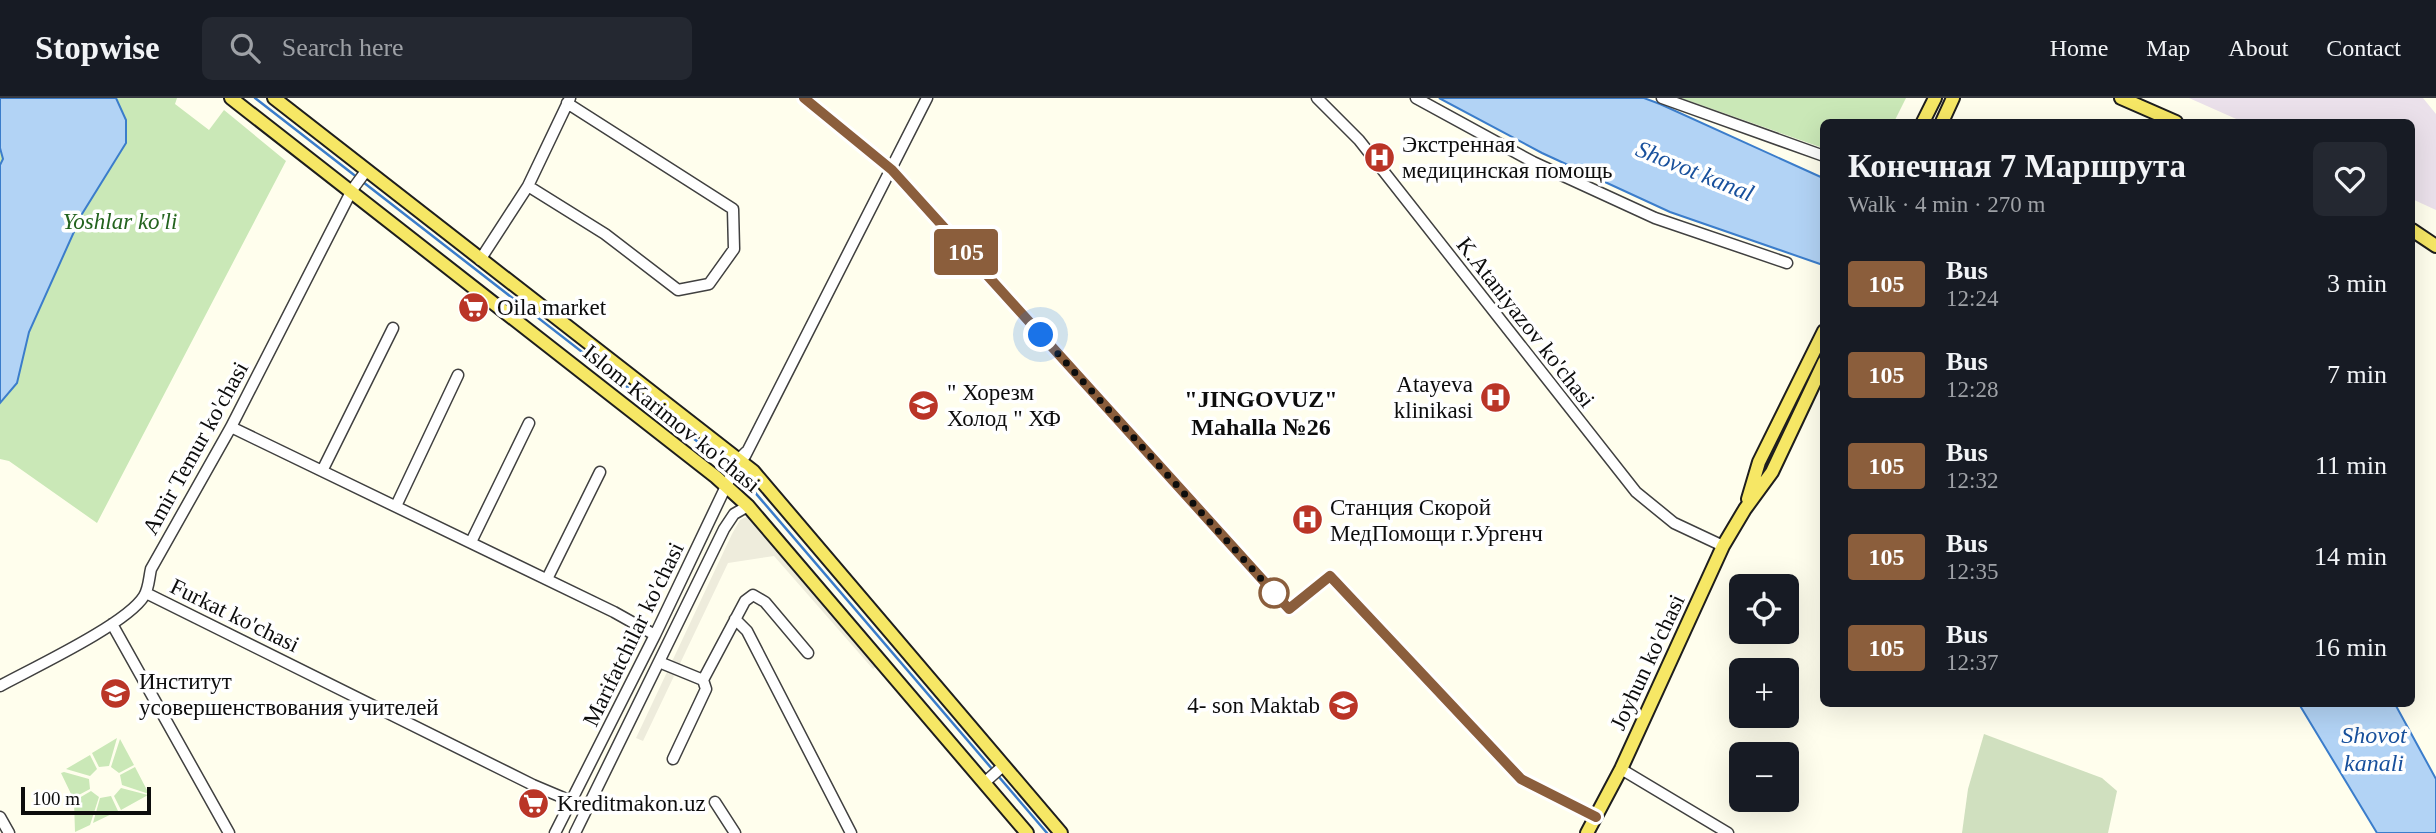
<!DOCTYPE html>
<meta charset="utf-8">
<style>
:root{--surface:#171b24;--page:#242831;--text:#f1f3f6;--muted:#9ea1a6;--line:#363941}
body{margin:0;font-family:"Times New Roman",serif;background:var(--page);color:var(--text);height:100vh;display:flex;flex-direction:column;font-size:26px;white-space:nowrap}
*{box-sizing:border-box;margin:0}
p{font-size:23px;color:var(--muted)}
.icon{flex:none;width:38px;height:38px;fill:none;stroke:currentColor;stroke-width:2;stroke-linecap:round;stroke-linejoin:round}
.map{position:relative;flex:1;overflow:hidden}
.side{position:absolute;left:1820px;top:21px;width:595px;height:588px;display:flex;flex-direction:column;background:var(--surface);border-radius:10px;box-shadow:0 7px 28px #0002}
.side>*{flex:none}
.badge{padding:0 14px;border-radius:5px;font-size:24px;line-height:46px}
.tools{position:absolute;left:1729px;top:476px;display:grid;gap:14px}
.tools a{display:grid;place-items:center;width:70px;height:70px;border-radius:10px;background:var(--surface);box-shadow:0 7px 28px #0002;font-size:35px}
.scale{position:absolute;left:21px;bottom:18px;width:130px;box-sizing:border-box;padding-left:7px;border:4px solid #0d0d0d;border-top:0;font-size:19px;line-height:24px;white-space:nowrap;color:#0d0d0d;-webkit-text-stroke:5px #fff;paint-order:stroke}
.you{position:absolute;width:35px;height:35px;margin:-18px;border:5px solid #fff;border-radius:50%;background:#1a73e8;box-shadow:0 0 0 10px #1a73e833}
.map>.badge{position:absolute;translate:-50% -50%;box-shadow:0 0 0 4px #fff}
.round{display:grid;place-items:center;flex:none;width:74px;height:74px;border-radius:10px;background:var(--page)}
.head{display:flex;align-items:center;justify-content:space-between;height:119px;padding:0 28px}
h1{font-size:33px;font-weight:600;line-height:52px}
ul{padding:0;list-style:none}
li{display:flex;align-items:center;gap:21px;height:91px;padding:0 28px}
li div{flex:1}
li b{display:block;font-size:26px}
li em{font-style:normal}
li .badge{min-width:77px;font-weight:700;text-align:center}
header{display:flex;align-items:center;gap:42px;box-sizing:border-box;height:98px;padding:0 35px;background:var(--surface);border-bottom:2px solid var(--line)}
header strong{font-size:33px}
nav{display:flex;gap:38px;margin-inline-start:auto;font-size:24px}
.search{width:490px;height:63px;background:var(--page);display:flex;align-items:center;gap:18px;box-sizing:border-box;padding:0 24px;border-radius:10px;color:var(--muted);font-size:26px}
.map>svg:first-child{display:block}
.industrial{fill:#ebe1eb}
.green{fill:#cae8b7}
.cemetery{fill:#d0e0bf}
.plaza{fill:#eeecdc}
.water{fill:#b2d3f5;stroke:#3b7dcb;stroke-width:2}
.lines{fill:none;stroke-linecap:round;stroke-linejoin:round}
.stream{stroke:#3b7dcb;stroke-width:2.5}
.minor-casing{stroke:#404040;stroke-width:13}
.major-casing{stroke:#1e1e1e;stroke-width:16}
.minor{stroke:#fff;stroke-width:10}
.major{stroke:#f6e765;stroke-width:12}
.line-casing{stroke:#fff;stroke-width:16}
.line{stroke:#8b5e3c;stroke-width:10}
.walk{stroke:#0d0d0d;stroke-width:7;stroke-dasharray:0 12.6}
.stop-dot{fill:#fff;stroke:#8b5e3c;stroke-width:3.5}
.labels{text-anchor:middle;stroke-width:7;stroke-linejoin:round;paint-order:stroke}
.poi-label{font-size:23px;fill:#0d0d0d;stroke:#fff;text-anchor:start}
.park-label{font-size:23px;font-style:italic;fill:#23631e;stroke:#fff}
.street-label{font-size:23px;fill:#0d0d0d;stroke:#fff}
.water-label{font-size:24px;font-style:italic;fill:#18509c;stroke:#fff}
.neighbourhood-label{font-size:24px;font-weight:bold;fill:#0d0d0d;stroke:#fff}
</style>
<header>
<strong>Stopwise</strong>
<div class="search"><svg class="icon" aria-label="search" viewBox="0 0 24 24"><circle cx="10" cy="10" r="6"/><path d="M15 15l6 6"/></svg>Search here</div>
<nav><a>Home</a><a>Map</a><a>About</a><a>Contact</a></nav>
</header>
<div class="map">
<svg width="2436" height="735" viewBox="0 0 2436 735">
<rect width="100%" height="100%" fill="#fffeed"/>
<path class="industrial" d="M2189,0H2423L2436,16V112L2412,101V24H2243Z"/>
<path class="green" d="M0,0H177L175,6L209,32L224,12L286,63L97,425L9,363L0,361Z
M1681,0H1906L1894,24H1824L1823,50Z
M117,640L109,668L99,669L92,655Z
M120,641L134,667L119,675L111,669Z
M90,657L97,671L90,678L66,671Z
M135,669L149,696L122,687L120,677Z
M64,674L89,681L90,691L73,700L61,675Z
M121,690L148,697L121,712L114,698Z
M91,693L99,699L90,727L75,734L74,703Z
M111,698L118,713L93,725L100,700Z"/>
<path class="cemetery" d="M1984,636L2102,680L2117,693L2108,735H1962L1968,691Z"/>
<path class="plaza" d="M746,419H752L878,567L873,571L774,458L728,465L643,643L636,640L732,436L740,422Z"/>
<path class="water" d="M0,0H116L126,22V45L82,116L29,234L17,285L0,305V67L3,61L0,50Z
M1439,0H1644L1660,6L1823,80V167L1670,114L1542,55Z
M2299,606H2395L2436,681V735H2377Z"/>
<g class="lines">
<path class="stream" d="M255,0L358,80
M363,84L729,368
M746,384L1047,735"/>
<defs>
<path id="minor" d="M804,0L892,72L1289,511L1330,478L1521,681L1596,719
M1317,0L1359,42L1636,394L1674,425L1723,448
M1416,0L1533,64L1655,120L1787,165
M1662,0L1824,58
M528,88L605,136L678,192L709,186L734,151L733,111L567,5
M480,162L528,88L570,0
M231,329L614,514L655,537
M745,358L927,0
M322,373L393,230
M396,408L458,277
M471,444L529,325
M547,481L600,374
M146,495L533,687L571,703
M735,521L747,533L851,735
M112,526L229,735
M659,564L703,582L745,503L753,497L765,504L808,555
M0,588C33,570 127,526 144,498C149,490 149,479 151,471L231,329L352,92L366,73
M673,661L706,591L703,582
M1621,671L1728,735
M984,685L1003,668
M715,704L735,735
M0,719L9,735
M555,735L655,537L739,361L746,354
M575,735L724,431L734,416L748,408"/>
<path id="major" d="M231,0L716,379L748,408L1027,735
M274,0L753,373L1061,735
M2121,0L2176,24
M1923,24L1935,0
M1942,24L1953,0
M2412,132L2436,148
M1748,401L1759,364L1824,233
M1587,735L1621,671L1723,448L1745,411L1772,374L1824,264"/>
</defs>
<use href="#minor" class="minor-casing"/>
<use href="#major" class="major-casing"/>
<use href="#minor" class="minor"/>
<use href="#major" class="major"/>
</g>
<g class="lines">
<defs>
<path id="line" d="M804,0L892,72L1289,511L1330,478L1521,681L1596,719"/>
</defs>
<use href="#line" class="line-casing"/>
<use href="#line" class="line"/>
<path class="walk" d="M1041,237L1274,495"/>
</g>
<defs>
<symbol id="hospital-disc" viewBox="-11 -11 22 22"><circle r="9.5" fill="#ba3527" stroke="#fff"/><path d="M-5-5h3v3.5h4V-5h3V5h-3V1.5h-4V5h-3Z" fill="#fff"/></symbol>
<symbol id="supermarket-disc" viewBox="-11 -11 22 22"><circle r="9.5" fill="#ba3527" stroke="#fff"/><path d="M-6-5.5h2.5l.6 2H6L4.5 2H-2.5L-4.4-4H-6ZM-1.5 3.2a1.3 1.3 0 1 0 .1 0ZM3 3.2a1.3 1.3 0 1 0 .1 0Z" fill="#fff"/></symbol>
<symbol id="school-disc" viewBox="-11 -11 22 22"><circle r="9.5" fill="#ba3527" stroke="#fff"/><path d="M0-5L7-2L0 1L-7-2ZM-4 1L0 2.5L4 1V4Q0 6-4 4Z" fill="#fff"/></symbol>
<symbol id="university-disc" viewBox="-11 -11 22 22"><circle r="9.5" fill="#ba3527" stroke="#fff"/><path d="M0-5L7-2L0 1L-7-2ZM-4 1L0 2.5L4 1V4Q0 6-4 4Z" fill="#fff"/></symbol>
</defs>
<g fill-rule="evenodd">
<use href="#hospital-disc" x="1362" y="42" width="35" height="35"/>
<use href="#supermarket-disc" x="456" y="192" width="35" height="35"/>
<use href="#hospital-disc" x="1478" y="282" width="35" height="35"/>
<use href="#school-disc" x="906" y="290" width="35" height="35"/>
<use href="#hospital-disc" x="1290" y="404" width="35" height="35"/>
<use href="#university-disc" x="98" y="578" width="35" height="35"/>
<use href="#school-disc" x="1326" y="590" width="35" height="35"/>
<use href="#supermarket-disc" x="516" y="688" width="35" height="35"/>
</g>
<circle class="stop-dot" cx="1274" cy="495" r="14"/>
<g class="labels">
<g class="poi-label">
<text x="1402" y="54">Экстренная<tspan x="1402" dy="26">медицинская помощь</tspan></text>
<text x="497" y="217">Oila market</text>
<text x="1473" y="294" text-anchor="end">Atayeva<tspan x="1473" dy="26">klinikasi</tspan></text>
<text x="947" y="302">" Хорезм<tspan x="947" dy="26">Холод " ХФ</tspan></text>
<text x="1330" y="417">Станция Скорой<tspan x="1330" dy="26">МедПомощи г.Ургенч</tspan></text>
<text x="139" y="591">Институт<tspan x="139" dy="26">усовершенствования учителей</tspan></text>
<text x="1320" y="615" text-anchor="end">4- son Maktab</text>
<text x="557" y="713">Kreditmakon.uz</text>
</g>
<g class="park-label">
<text x="120" y="131">Yoshlar ko'li</text>
</g>
<g class="street-label">
<text transform="translate(1526 224) rotate(52)" y="8">K.Ataniyazov ko'chasi</text>
<text transform="translate(672 320) rotate(39)" y="8">Islom Karimov ko'chasi</text>
<text transform="translate(195 350) rotate(-61)" y="8">Amir Temur ko'chasi</text>
<text transform="translate(235 517) rotate(26)" y="8">Furkat ko'chasi</text>
<text transform="translate(633 536) rotate(-64)" y="8">Marifatchilar ko'chasi</text>
<text transform="translate(1647 564) rotate(-65)" y="8">Joyhun ko'chasi</text>
</g>
<g class="water-label">
<text transform="translate(1695 73) rotate(22)" y="8">Shovot kanal</text>
<text x="2374" y="645">Shovot<tspan x="2374" dy="28">kanali</tspan></text>
</g>
<g class="neighbourhood-label">
<text x="1261" y="309">"JINGOVUZ"<tspan x="1261" dy="28">Mahalla №26</tspan></text>
</g>
</g>
</svg>
<div class="tools">
<a><svg class="icon" aria-label="locate" viewBox="0 0 24 24"><circle cx="12" cy="12" r="6"/><path d="M12 2v4M12 18v4M2 12h4M18 12h4"/></svg></a>
<a>+</a>
<a>−</a>
</div>
<div class="scale">100 m</div>
<div class="you" style="left:1041px;top:237px"></div>
<b class="badge" style="left:966px;top:154px;background:#8b5e3c;color:#fff">105</b>
<section class="side">
<div class="head"><div><h1>Конечная 7 Маршрута</h1><p>Walk · 4 min · 270 m</p></div><a class="round"><svg class="icon" aria-label="heart" viewBox="0 0 24 24"><path d="M12 20l-8-8c-3-5 5-10 8-4 3-6 11-1 8 4z"/></svg></a></div>
<ul>
<li><span class="badge" style="background:#8b5e3c;color:#fff">105</span><div><b>Bus</b><p>12:24</p></div><em>3 min</em></li>
<li><span class="badge" style="background:#8b5e3c;color:#fff">105</span><div><b>Bus</b><p>12:28</p></div><em>7 min</em></li>
<li><span class="badge" style="background:#8b5e3c;color:#fff">105</span><div><b>Bus</b><p>12:32</p></div><em>11 min</em></li>
<li><span class="badge" style="background:#8b5e3c;color:#fff">105</span><div><b>Bus</b><p>12:35</p></div><em>14 min</em></li>
<li><span class="badge" style="background:#8b5e3c;color:#fff">105</span><div><b>Bus</b><p>12:37</p></div><em>16 min</em></li>
</ul>
</section>
</div>
